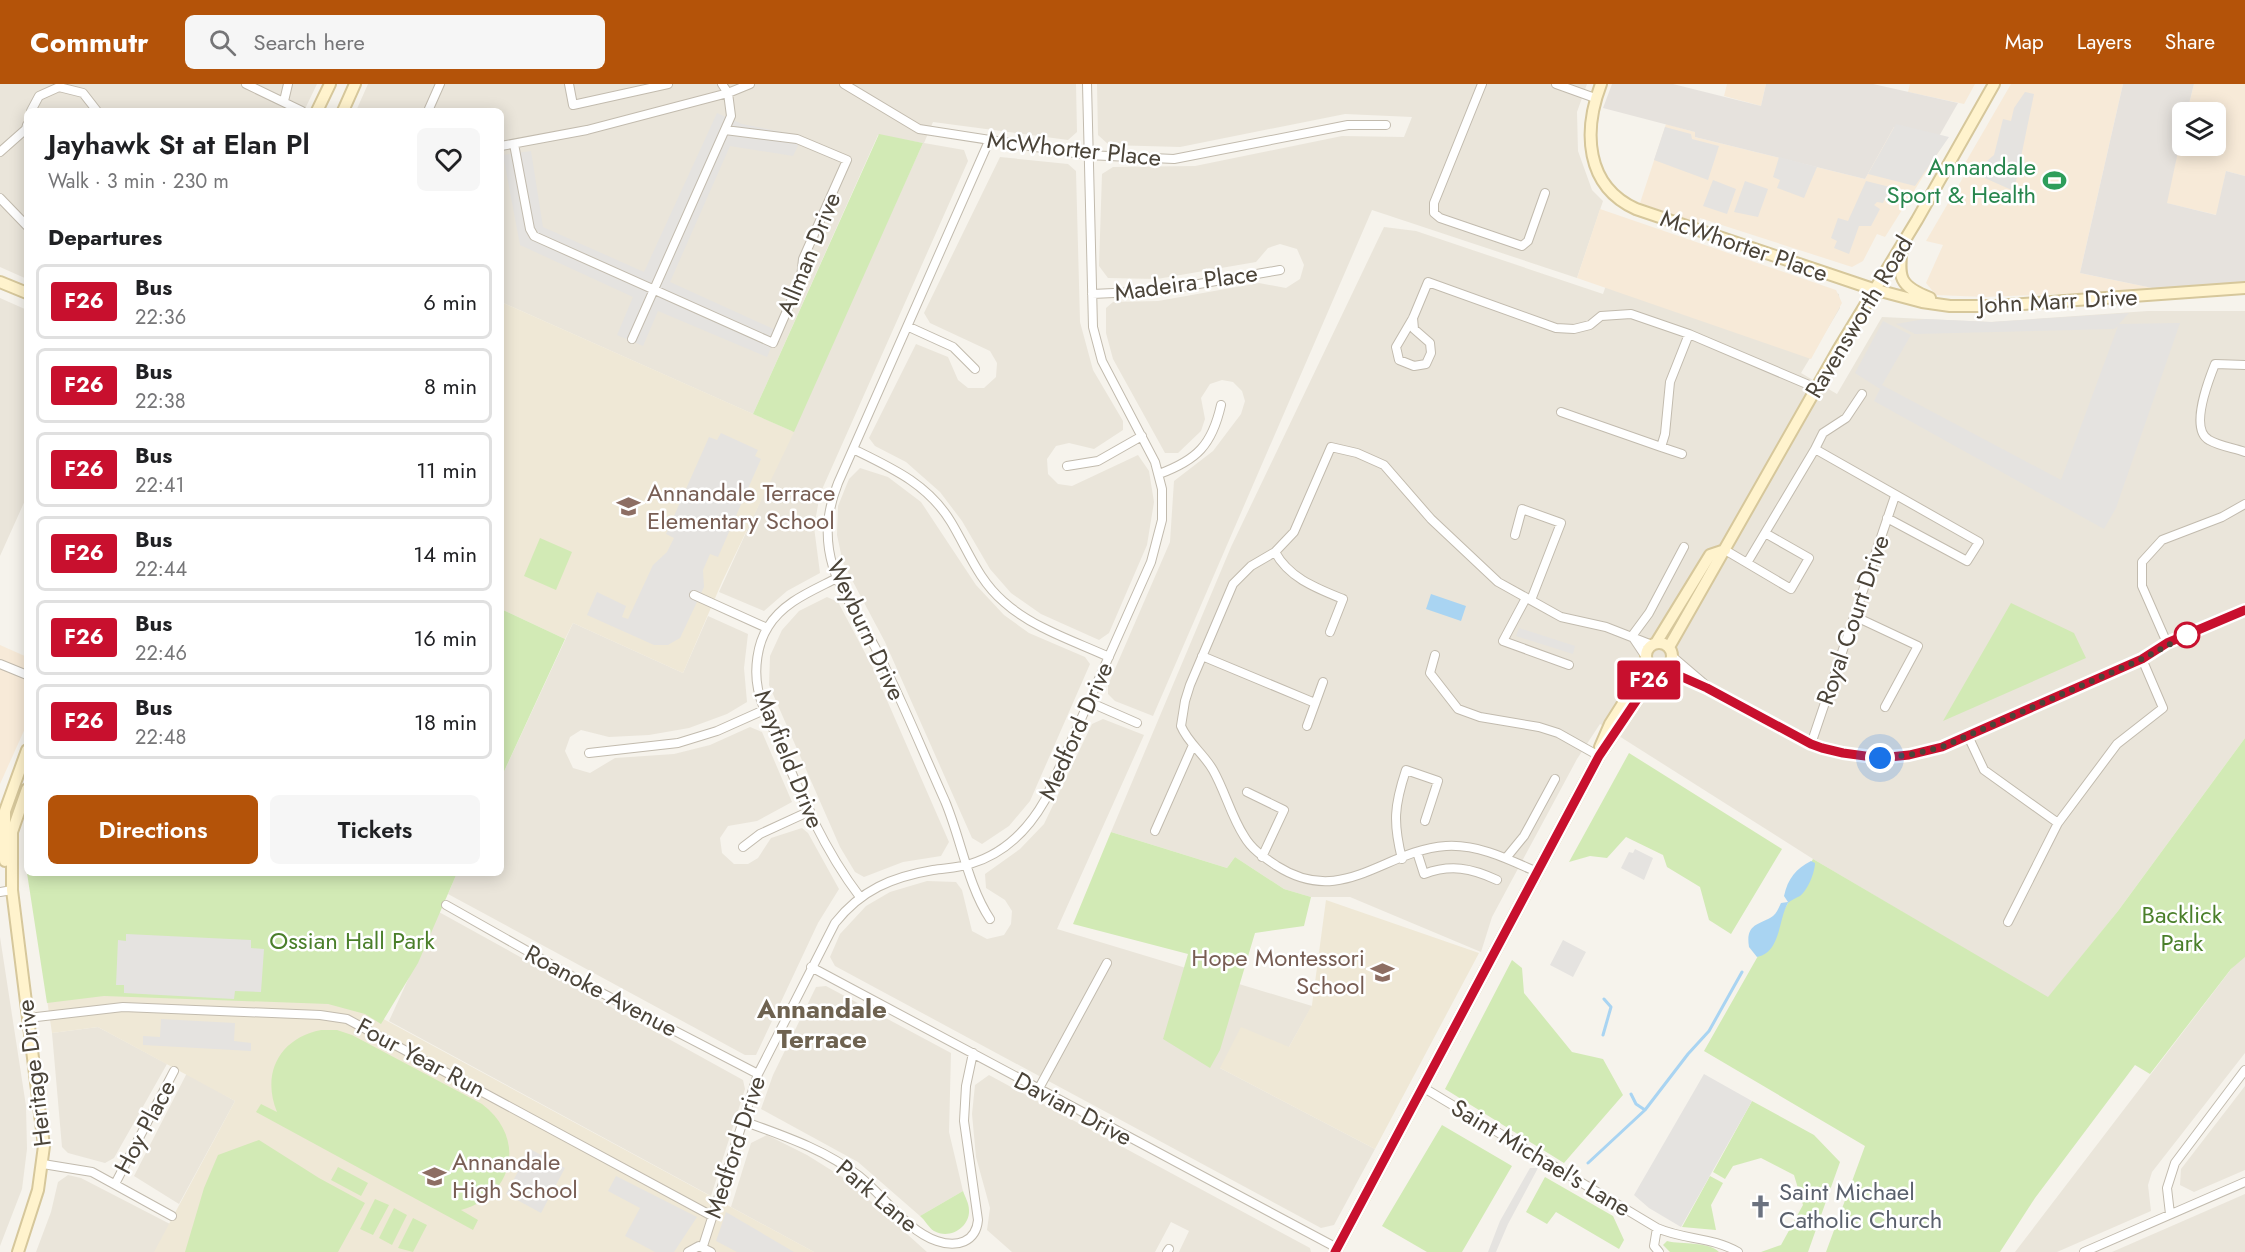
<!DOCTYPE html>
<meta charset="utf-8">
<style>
:root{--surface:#fff;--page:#f6f6f6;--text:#202124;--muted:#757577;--line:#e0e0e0;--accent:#b45309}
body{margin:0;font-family:Jost,sans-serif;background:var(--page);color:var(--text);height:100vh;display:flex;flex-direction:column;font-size:22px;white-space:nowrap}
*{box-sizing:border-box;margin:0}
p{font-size:20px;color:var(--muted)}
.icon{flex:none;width:33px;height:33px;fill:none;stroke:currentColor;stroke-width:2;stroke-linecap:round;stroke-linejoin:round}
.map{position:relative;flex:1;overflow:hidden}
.side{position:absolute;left:24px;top:24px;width:480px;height:768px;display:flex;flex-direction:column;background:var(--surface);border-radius:9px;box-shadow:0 3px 15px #0003}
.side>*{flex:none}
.badge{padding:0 12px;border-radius:4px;font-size:21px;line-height:39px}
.tools{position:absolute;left:2172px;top:18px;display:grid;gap:12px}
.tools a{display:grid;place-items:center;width:54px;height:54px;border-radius:9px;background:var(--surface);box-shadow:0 3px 15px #0003;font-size:30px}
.you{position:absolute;width:30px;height:30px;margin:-15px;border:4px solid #fff;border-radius:50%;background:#1a73e8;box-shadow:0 0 0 9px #1a73e833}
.map>.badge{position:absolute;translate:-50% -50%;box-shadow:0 0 0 3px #fff}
h2{padding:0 24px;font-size:22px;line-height:54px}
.round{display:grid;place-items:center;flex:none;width:63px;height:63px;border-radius:9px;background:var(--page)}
.overview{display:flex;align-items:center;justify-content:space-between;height:102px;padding:0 24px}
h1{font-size:28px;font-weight:600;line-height:45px}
.primary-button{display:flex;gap:12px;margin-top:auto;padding:12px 24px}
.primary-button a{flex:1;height:69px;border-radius:9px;background:var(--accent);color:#fff;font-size:24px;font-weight:600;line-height:69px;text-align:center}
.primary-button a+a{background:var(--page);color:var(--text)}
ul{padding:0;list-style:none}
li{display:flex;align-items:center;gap:18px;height:75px;margin:0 12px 9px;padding:0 12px;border:3px solid var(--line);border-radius:9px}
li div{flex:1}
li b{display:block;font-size:22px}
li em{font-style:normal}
li .badge{min-width:66px;font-weight:700;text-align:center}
header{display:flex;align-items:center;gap:36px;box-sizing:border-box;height:84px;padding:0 30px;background:var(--accent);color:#fff}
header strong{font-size:28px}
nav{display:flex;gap:33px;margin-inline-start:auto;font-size:21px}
.search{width:420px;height:54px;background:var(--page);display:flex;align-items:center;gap:15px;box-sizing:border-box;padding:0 21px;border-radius:9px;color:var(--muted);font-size:22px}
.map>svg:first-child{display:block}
.residential{fill:#eae5da}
.commercial{fill:#f7ead8}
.industrial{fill:#e6e2dd}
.education{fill:#efe8d6}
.green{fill:#d2eab5}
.parking{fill:#e5e3e0}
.water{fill:#a9d4f2}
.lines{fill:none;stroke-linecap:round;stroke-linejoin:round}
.stream{stroke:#a9d4f2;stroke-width:3}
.street-casing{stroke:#c2bbae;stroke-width:10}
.secondary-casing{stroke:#d6c79b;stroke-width:14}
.street{stroke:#fff;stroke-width:8}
.secondary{stroke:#fff3cd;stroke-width:10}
.line-casing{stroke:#fff;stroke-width:14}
.line{stroke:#c8102e;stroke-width:9}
.walk{stroke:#4b4439;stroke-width:6;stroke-dasharray:0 10.8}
.stop-dot{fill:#fff;stroke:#c8102e;stroke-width:3}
.labels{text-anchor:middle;stroke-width:5;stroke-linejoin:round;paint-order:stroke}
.street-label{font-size:24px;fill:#4b4439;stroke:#fff}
.leisure-label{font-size:24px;fill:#27864d;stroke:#fff;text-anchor:end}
.education-label{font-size:24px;fill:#785e54;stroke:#fff;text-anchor:start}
.park-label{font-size:24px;fill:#4a7f2a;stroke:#fff}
.worship-label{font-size:24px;fill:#5b616d;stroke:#fff;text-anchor:start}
.neighbourhood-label{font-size:26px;font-weight:bold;fill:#6e6250;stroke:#fff}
</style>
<header>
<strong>Commutr</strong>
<div class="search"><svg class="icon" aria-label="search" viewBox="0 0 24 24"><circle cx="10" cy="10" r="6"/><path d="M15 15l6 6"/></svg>Search here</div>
<nav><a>Map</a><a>Layers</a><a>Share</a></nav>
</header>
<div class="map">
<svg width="2245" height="1168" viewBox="0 0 2245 1168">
<rect width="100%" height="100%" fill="#f6f3ec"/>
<path class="residential" d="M0,0H317L304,27H27V195L0,183Z
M368,0H1076L1077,48L1068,56L933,38L924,59L964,66L968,77L820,410L814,443L820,489L787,507L764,527L719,508L923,59L878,51L753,330L501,218V27H356Z
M1097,0H1587L1577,28L1578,67L1592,106L1603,117L1577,194L1372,126L1153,632L1115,617L1108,610V601L1170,458L1174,397L1213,367L1241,330L1245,317L1242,307L1233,298L1222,296L1210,300L1201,314L1205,335L1201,347L1178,369H1165L1113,275L1106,249V224L1113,218L1158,217L1259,199L1286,204L1300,195L1304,181L1297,165L1280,160L1268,164L1256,178L1157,195L1108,194L1099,182L1102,90L1113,83L1195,82L1342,52L1404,53L1412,33L1345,30L1180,63L1109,61L1098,51Z
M1000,73L1068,80L1076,87L1080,238L1093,286L1123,337V346L1094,365L1069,359L1056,362L1047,375L1048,390L1058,400L1072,402L1138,371L1149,387L1154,418L1147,461L1109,549L1099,556L1041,530L1011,509L990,485L962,437L940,408L906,378L875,362L869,354L916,260L948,273L958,296L968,304H984L996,293L997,279L990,267L930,239L924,229Z
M1628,137L1839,210L1840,224L1801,289L1837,310L1882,233L1990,238L2148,227H2245V654L2118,827L2048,914L1813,775L1600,640L1577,675L1492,833L1481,868L1350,813H1311L1284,805L1235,773L1227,784L1111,748L1231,463L1384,143L1416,147L1603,210Z
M0,214L27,226V412L0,472Z
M860,384L888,393L921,418L976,501L1004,531L1029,549L1085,573L1090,580L1030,717L1009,742L982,760L972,754L885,558L843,479L837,451L838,422L849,395Z
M827,513L838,518L872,582L949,758L941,772L903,778L864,793L855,788L840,763L769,601L770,572L782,546L799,527Z
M708,532L748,550L744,584L747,618L727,630L689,644L649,651L609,653L581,646L570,653L565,667L573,684L590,689L615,674L674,670L710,661L750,643L762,648L792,718L757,737L728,742L720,754L722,769L734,780H748L758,774L771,754L802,744L808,749L839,805L818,839L756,971H745L448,810L457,789H501V694L573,539L683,589Z
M1103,635L1144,651L1057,845L1312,922L1289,963L1220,984L1375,1065L1334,1141L1321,1144L835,882L830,873L840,850L866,822L890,808L927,797L956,798L962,806L972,847L987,855L1004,851L1011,840L1012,827L1005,816L986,804L985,790L1020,765L1044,740L1092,640Z
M439,828L743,996L745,1005L711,1112L389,937Z
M0,853L26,1022L27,1065L22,1105L0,1162Z
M2245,867V969L2152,1088L2148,1101L2151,1127L2057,1168H2015Z
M826,902L951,969L949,1048L963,1107L920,1132L858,1078L761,1025L773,991L816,903Z
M98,943L167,980L114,1074L105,1079L68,1069L62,1063L52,949Z
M187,989L235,1017L179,1120L134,1092Z
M989,991L1310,1164L1311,1168H1179L1189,1147L1171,1138L1155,1168H1012L987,1146L990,1124L976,1073L972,1030L975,1001Z
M2245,1002V1086L2194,1108L2180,1101L2181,1085Z
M767,1051L807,1071L847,1096L927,1168H814L731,1123L751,1059Z
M68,1091L81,1094L170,1140L155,1168H36L51,1128L58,1098Z
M2245,1110V1168H2112Z"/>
<path class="commercial" d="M1727,0H1766L1761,22L1724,12Z
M1910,0H1975L1964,20L1908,8Z
M2011,0H2123L2080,189L2162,206L1984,213L1936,211L1926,199L1943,161L1926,157L1968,85L1964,81Z
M2194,0H2245V92L2226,87L2217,131L2166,119L2182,48V62H2216V28H2187Z
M1666,40L1695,48V53L1865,95L1894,43L1946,56L1885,153L1877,150L1863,177L1852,183L1700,134L1698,139L1640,119Z
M1600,125L1836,206L1842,219L1811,275L1577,194Z
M0,561L27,573V640L0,700Z"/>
<path class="industrial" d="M1612,0H1673L1761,22L1766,0H1873L1958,19L1938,54L1894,43L1865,95L1695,53V48L1603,24Z
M2123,0H2194L2187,28H2182V49L2167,119L2216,131L2226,87L2245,92V202L2162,206L2080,189Z"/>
<path class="education" d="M501,218L794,348L722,498L683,589L573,539L565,555L501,525Z
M1326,816L1479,869L1375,1065L1220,984L1241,943L1289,963L1312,921Z
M304,892L814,1168H154L235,1017L98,943L52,949L46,909Z"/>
<path class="green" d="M879,50L923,59L794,348L753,330Z
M540,454L572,468L556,506L524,492Z
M2011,519L2074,549L2086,574L1943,637Z
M501,525L565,555L501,694Z
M2245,654V873L2231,885L2150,990L2135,981L2035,1114L2000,1168H1826L1865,1062L1704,967L1813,775L2048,913L2118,827Z
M1629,669L1782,765L1731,850L1709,836L1700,803L1667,783L1663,771L1626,753L1607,774L1590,772L1569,778Z
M1111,748L1227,784L1235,773L1284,805L1311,813L1304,842L1255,849L1220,966L1210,984L1163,955L1188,870L1073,840Z
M27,789H457L418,879L381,940L365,930L328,920L104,912L47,919Z
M1512,876L1522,884L1524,909L1572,968L1603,975L1623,1011L1564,1079L1445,1005Z
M321,946H337L352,951L482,1020C527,1054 514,1112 461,1126L478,1136L473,1146L256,1028L261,1020L277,1028C261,989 280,954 321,946Z
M1752,1017L1814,1051L1840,1078L1808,1168H1761L1781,1161L1803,1121L1794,1091L1761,1074L1733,1082L1725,1095L1713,1088Z
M1442,1041L1512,1082L1462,1168H1427L1382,1142Z
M259,1056L319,1094L365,1119L338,1168H185L204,1104L218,1071Z
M338,1083L368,1099L361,1112L331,1096Z
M1710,1092L1723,1099L1711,1121L1716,1146L1682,1143Z
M1545,1093L1613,1132L1624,1156L1619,1165L1556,1128L1547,1140L1526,1128Z
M963,1107C965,1113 969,1119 969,1126C970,1143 950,1156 934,1147C929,1144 925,1136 920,1132Z
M375,1115L389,1121L373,1151L360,1145Z
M394,1124L407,1131L392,1161L379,1154Z
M413,1134L427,1141L413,1168L398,1164Z
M1667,1157C1683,1161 1708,1157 1719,1168H1670L1663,1161Z"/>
<path class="parking" d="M2025,8L2034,10L2014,107L1978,91L1980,83L1994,71L2003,35L2011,37L2014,24Z
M717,29L742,40L803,52L793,72L730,62L670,198L778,247L767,273L658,227L643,262L617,251L633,213L520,161L503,71L531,67L543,143L644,188Z
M1896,40L1949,53L1915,102L1868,90Z
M1665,43L1691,50L1692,55L1719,62L1708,96L1654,76Z
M1779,73L1817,83L1804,114L1777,104L1780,96L1773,93Z
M1713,96L1736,105L1727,130L1703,122Z
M1745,97L1768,105L1758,133L1734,128Z
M1866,97L1890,103L1883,119L1877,118L1874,121L1880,125L1871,142H1859L1849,170L1834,164L1837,157L1831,154L1838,134L1848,137Z
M2129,229L2119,240L2180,239L2116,424L2104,445L1874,317L1880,305L1855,289L1883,237L1911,251L1882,301L2061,396L2118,242L2114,245L1915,250L1896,240L1925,235L1992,238Z
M721,349L758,366L755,372L761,375L718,473L710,470L703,486L704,503L680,554L668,561H654L587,531L597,508L626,522L622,533L628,535L653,481L667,468L674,454L666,450L709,353L717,356Z
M1519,544L1575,562L1573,570L1516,552Z
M1635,765L1653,774L1644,796L1621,784L1629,768L1633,769Z
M126,850L251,856V864L264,865L261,908L235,907L234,915L124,909V901H116L118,856L126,857Z
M1563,856L1586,868L1573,893L1550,881Z
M161,935L235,939L234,957L251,959V967L143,961V952L160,953Z
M1704,990L1752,1017L1681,1143L1649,1124L1634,1111Z
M530,1065L565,1084L541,1129L506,1110Z
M1530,1084H1538L1508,1140L1496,1168H1488L1500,1137Z
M616,1092L697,1133L674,1168H655L625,1152L640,1124L608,1107Z
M726,1128L794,1168H737L716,1157Z"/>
<path class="water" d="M1431,510L1466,522L1461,537L1426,525Z
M1811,777L1815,779C1815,788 1808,806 1800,812C1796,814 1791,816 1788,819C1778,836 1781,868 1757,873L1749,863C1745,839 1760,841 1773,832C1777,829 1779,823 1781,819L1788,818L1784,812C1788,794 1796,785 1811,777Z"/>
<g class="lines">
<path class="stream" d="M1603,951L1611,923L1604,915
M1631,1010L1636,1020L1645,1026
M1588,1079L1645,1026L1688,970L1709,947L1742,888"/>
<defs>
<path id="street" d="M246,0L302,27
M569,0L573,21L668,0
M844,0L919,45L1087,71L1174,75L1348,41H1386
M1482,0L1434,119V129L1440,134L1522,162L1528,157L1545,109
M1556,0L1595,14
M284,17L288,0
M31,27L39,12L59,3L83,9L97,27
M428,27L440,0
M989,57L838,399C827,427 824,453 833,483C842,511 861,537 875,563C901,613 922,666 945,717C961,755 968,802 990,835
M514,60L530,145L534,152L773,259L801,194L803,175L847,76L797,55L725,46
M501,62L587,46L728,9L750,0
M0,68L26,45L27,41
M0,114L27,142
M1092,210L1158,207L1280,186
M1413,234L1414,245L1430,259L1431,269L1426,280L1414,282L1399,276L1396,263L1413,234L1428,198L1556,244L1574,245L1590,241L1601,232L1631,230L1689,250L1816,304
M909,243L953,263L975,285
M632,255L731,32L728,9L722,0
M2245,281L2215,280C2209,295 2189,345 2209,356C2219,362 2234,364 2245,368
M1561,328L1661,363L1665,350L1670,298L1689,250
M1661,363L1682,370
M853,365C892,384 928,400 951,438C968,466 978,496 1004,518C1033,544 1074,557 1109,573
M1815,365L1823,349L1846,334L1862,310
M1067,382L1098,377L1142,352
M1159,390C1197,376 1212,361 1221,321
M1515,451L1522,425L1561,439L1531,516
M1725,466L1747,479L1815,365L1979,458L1967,477L1887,434
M1275,468C1289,494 1316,504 1343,515L1330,548
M1747,479L1791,505L1809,474L1765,449
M837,494C812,507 783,518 768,543C757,560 754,586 758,605C761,623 771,639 778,656C800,710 824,766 860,813
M694,511L767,544
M1526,514L1503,557L1569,581
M1854,532L1918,562L1885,623
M1632,552L1649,529L1684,463
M1632,552L1646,573
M2167,559L2142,502V478L2162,456L2222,433L2245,420
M1435,571L1430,589L1458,625L1480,633L1539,643L1558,649L1599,672
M1202,572L1315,619
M1673,573L1714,608L1811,660L1843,669L1880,673L1909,671L1943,663L2142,575L2167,559L2245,526
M0,580L27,591
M1664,585L1707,604
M1089,618L1137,639
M1307,642L1323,598
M1968,652L1984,686L2058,739
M1811,660L1895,412
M589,669L678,659L717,647L764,626
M1247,708L1284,726L1262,773
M1155,747L1193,661
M743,763L760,750L810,727
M1417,768L1424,790C1451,780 1471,784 1497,796
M1506,774L1524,752L1555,695
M1402,775C1393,739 1394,722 1406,686L1438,697L1425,737
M1537,788C1508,775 1478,760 1446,762C1384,766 1343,824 1277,782C1265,774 1252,766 1244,752C1231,732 1225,707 1213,686C1204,670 1188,659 1181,642L1185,617L1190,601L1233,500L1251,482L1275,468L1294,448L1331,363L1357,369L1384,381L1431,435L1498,498L1561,533L1606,543L1652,561
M0,808L12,806
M446,821L598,907L758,990
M2008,838L2058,739L2117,660L2163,624L2142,575
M811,883L1337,1164
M28,934L123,923L320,931L347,935L712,1132
M1424,1004L1657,1144C1684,1156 1713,1153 1738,1168
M1038,1006L1107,879
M743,1037C784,1052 824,1065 859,1092C884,1112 907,1147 937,1157C957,1164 976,1158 978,1136L964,1037L966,1002L973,969
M43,1080L92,1088L172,1132
M115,1100L174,987
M2170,1130L2167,1104L2175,1079L2245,986
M1657,1144L1654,1162L1659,1168
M703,1162L758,990L835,839C861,806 892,793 933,786C945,784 958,784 970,780C1004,770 1028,746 1045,716L1151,478L1162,436V405L1155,378L1102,277L1093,243L1087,0
M688,1168L699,1162L711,1168
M1167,1168L1169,1165
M2084,1168L2245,1098"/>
<path id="secondary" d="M1601,0C1583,47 1585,102 1636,125L1873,205L1922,218L1950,222H1995L2245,204
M317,27L330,0
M343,27L355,0
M1902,162C1898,194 1899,202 1930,214
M0,198L27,209
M1646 572a13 13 0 1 1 26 0a13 13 0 1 1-26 0Z
M1656,559L1710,471L1725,466
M1669,563L1838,266L1917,136L1994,0
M1600,663L1610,640L1648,580
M5,777V727L27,666
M18,1168L38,1106L44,1062L12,806V748L27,705
M1335,1168L1599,672L1657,586"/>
</defs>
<use href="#street" class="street-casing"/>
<use href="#secondary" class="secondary-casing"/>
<use href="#street" class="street"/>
<use href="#secondary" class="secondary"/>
</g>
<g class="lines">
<defs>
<path id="line" d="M1335,1168L1599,672L1657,586L1664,585L1707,604L1811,660L1822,664L1843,669L1880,674L1909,671L1942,663L2142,575L2167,559L2245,526"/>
</defs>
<use href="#line" class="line-casing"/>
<use href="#line" class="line"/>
<path class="walk" d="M1880,674L1909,671L1942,663L2142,575L2187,551"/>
</g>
<defs>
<symbol id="stadium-bare" viewBox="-9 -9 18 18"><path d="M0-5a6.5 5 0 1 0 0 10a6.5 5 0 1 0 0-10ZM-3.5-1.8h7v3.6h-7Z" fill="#2e9e5b" stroke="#fff" stroke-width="2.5" paint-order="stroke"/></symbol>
<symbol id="school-bare" viewBox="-9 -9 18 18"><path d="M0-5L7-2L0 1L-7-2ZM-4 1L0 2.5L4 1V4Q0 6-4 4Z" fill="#8d6e63" stroke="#fff" stroke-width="2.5" paint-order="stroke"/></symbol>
<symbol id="church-bare" viewBox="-9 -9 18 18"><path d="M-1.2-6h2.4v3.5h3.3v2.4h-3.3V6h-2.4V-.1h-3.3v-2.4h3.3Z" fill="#6b7280" stroke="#fff" stroke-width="2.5" paint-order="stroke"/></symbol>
</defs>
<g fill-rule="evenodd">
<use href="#stadium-bare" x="2038" y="80" width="33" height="33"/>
<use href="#school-bare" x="612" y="406" width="33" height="33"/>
<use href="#school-bare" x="1366" y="872" width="33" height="33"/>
<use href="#school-bare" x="418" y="1076" width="33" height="33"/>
<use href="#church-bare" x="1744" y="1106" width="33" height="33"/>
</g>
<circle class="stop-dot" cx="2187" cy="551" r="12"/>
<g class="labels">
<g class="street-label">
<text transform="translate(1074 65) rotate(6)" y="8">McWhorter Place</text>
<text transform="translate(1744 162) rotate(19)" y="8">McWhorter Place</text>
<text transform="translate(809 170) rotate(-68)" y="8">Allman Drive</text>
<text transform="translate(1186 199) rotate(-8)" y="8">Madeira Place</text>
<text transform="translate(2058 217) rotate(-3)" y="8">John Marr Drive</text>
<text transform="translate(1859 233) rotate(-59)" y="8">Ravensworth Road</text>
<text transform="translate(1853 536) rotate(-71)" y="8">Royal Court Drive</text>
<text transform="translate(866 546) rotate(65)" y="8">Weyburn Drive</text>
<text transform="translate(1076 647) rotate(-66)" y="8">Medford Drive</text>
<text transform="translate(789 675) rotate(68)" y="8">Mayfield Drive</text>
<text transform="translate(601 907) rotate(28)" y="8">Roanoke Avenue</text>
<text transform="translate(421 974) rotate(28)" y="8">Four Year Run</text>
<text transform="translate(34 989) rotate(-97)" y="8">Heritage Drive</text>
<text transform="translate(1073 1025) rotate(28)" y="8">Davian Drive</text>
<text transform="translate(145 1043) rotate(-62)" y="8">Hoy Place</text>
<text transform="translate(735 1063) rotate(-72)" y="8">Medford Drive</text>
<text transform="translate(1541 1074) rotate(31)" y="8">Saint Michael's Lane</text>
<text transform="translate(877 1112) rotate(40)" y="8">Park Lane</text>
</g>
<g class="leisure-label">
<text x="2036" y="91">Annandale<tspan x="2036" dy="28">Sport &amp; Health</tspan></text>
</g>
<g class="education-label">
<text x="647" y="417">Annandale Terrace<tspan x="647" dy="28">Elementary School</tspan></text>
<text x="1365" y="882" text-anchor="end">Hope Montessori<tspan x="1365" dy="28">School</tspan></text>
<text x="452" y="1086">Annandale<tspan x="452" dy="28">High School</tspan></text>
</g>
<g class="park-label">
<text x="2182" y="839">Backlick<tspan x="2182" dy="28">Park</tspan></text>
<text x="352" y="865">Ossian Hall Park</text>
</g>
<g class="worship-label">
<text x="1779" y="1116">Saint Michael<tspan x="1779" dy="28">Catholic Church</tspan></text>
</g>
<g class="neighbourhood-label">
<text x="822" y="934">Annandale<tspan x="822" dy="30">Terrace</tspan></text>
</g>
</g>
</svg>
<div class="tools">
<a><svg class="icon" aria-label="layers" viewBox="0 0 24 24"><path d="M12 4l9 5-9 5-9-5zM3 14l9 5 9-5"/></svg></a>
</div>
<div class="you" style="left:1880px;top:674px"></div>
<b class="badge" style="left:1649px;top:596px;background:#c8102e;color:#fff">F26</b>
<section class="side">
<div class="overview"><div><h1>Jayhawk St at Elan Pl</h1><p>Walk · 3 min · 230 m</p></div><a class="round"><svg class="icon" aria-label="heart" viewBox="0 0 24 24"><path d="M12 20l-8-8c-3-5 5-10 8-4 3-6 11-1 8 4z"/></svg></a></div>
<h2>Departures</h2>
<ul>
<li><span class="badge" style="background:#c8102e;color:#fff">F26</span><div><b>Bus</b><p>22:36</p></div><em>6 min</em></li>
<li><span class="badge" style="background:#c8102e;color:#fff">F26</span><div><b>Bus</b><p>22:38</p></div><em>8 min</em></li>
<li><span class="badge" style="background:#c8102e;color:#fff">F26</span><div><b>Bus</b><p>22:41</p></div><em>11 min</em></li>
<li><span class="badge" style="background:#c8102e;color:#fff">F26</span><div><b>Bus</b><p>22:44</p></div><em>14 min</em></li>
<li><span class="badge" style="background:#c8102e;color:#fff">F26</span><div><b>Bus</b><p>22:46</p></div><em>16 min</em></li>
<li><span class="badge" style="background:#c8102e;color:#fff">F26</span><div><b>Bus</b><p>22:48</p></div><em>18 min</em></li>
</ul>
<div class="primary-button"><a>Directions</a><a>Tickets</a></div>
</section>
</div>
